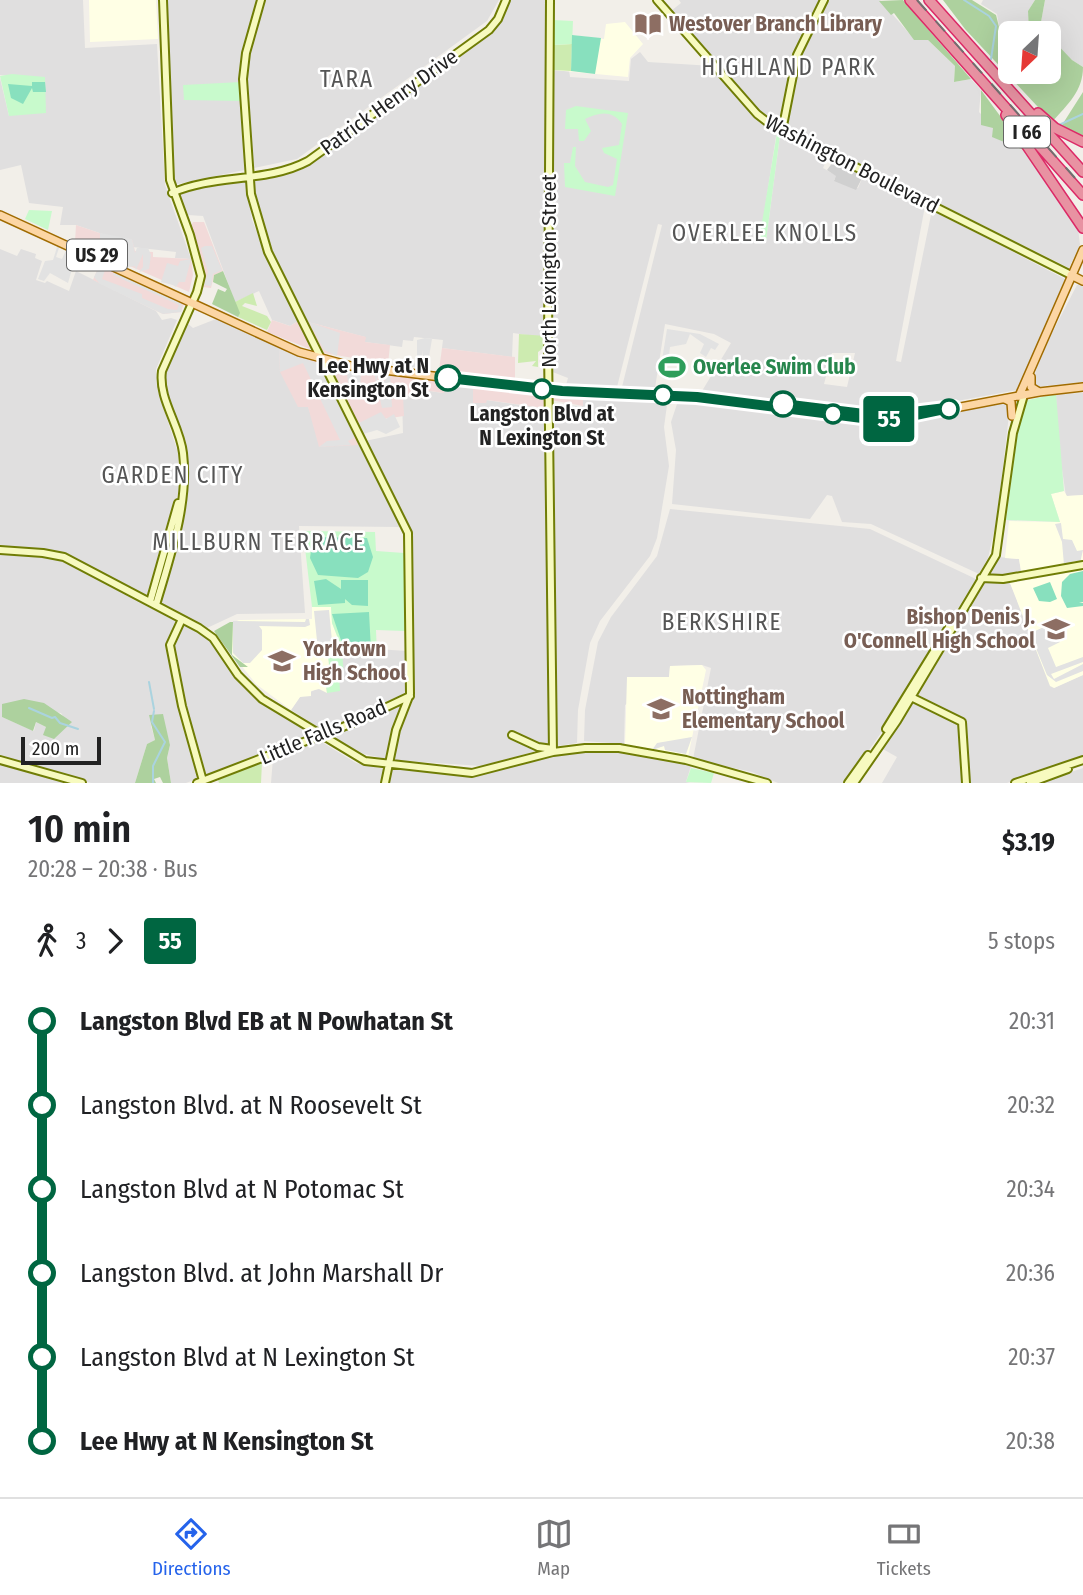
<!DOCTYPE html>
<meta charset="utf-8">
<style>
:root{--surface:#fff;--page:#f6f6f6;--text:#202124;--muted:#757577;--line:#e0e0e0;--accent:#2563eb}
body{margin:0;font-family:"Fira Sans Condensed",sans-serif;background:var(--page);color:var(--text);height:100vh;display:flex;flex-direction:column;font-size:26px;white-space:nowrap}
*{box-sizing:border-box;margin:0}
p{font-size:23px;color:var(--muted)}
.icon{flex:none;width:38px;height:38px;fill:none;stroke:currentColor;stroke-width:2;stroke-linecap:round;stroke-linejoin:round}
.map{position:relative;height:783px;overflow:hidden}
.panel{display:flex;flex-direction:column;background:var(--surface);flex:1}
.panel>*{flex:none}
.badge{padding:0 14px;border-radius:5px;font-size:24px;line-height:46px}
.needle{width:46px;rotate:205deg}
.controls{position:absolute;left:998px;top:21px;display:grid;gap:14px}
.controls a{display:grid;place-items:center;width:63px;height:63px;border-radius:10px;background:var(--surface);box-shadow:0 7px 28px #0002;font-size:35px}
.scale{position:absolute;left:21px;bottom:18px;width:80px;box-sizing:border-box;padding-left:7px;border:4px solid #222;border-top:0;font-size:19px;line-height:24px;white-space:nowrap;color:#222;-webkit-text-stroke:5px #fff;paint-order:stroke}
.map>.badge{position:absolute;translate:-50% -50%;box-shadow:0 0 0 4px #fff}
.legs{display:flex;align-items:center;gap:10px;height:77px;padding:0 28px;font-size:23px}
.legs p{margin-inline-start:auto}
.headline{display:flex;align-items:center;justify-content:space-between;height:119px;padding:0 28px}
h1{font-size:38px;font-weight:600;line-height:52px}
ul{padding:0 28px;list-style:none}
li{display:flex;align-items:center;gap:24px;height:84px;font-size:26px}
li i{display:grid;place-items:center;width:10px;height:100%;margin:0 9px;background:currentColor}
li i::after{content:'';width:18px;height:18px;margin:-9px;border:5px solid;border-radius:50%;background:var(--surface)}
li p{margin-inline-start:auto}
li:first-child i{background:linear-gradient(#0000 50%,currentColor 0)}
li:last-child i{background:linear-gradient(currentColor 50%,#0000 0)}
.menu{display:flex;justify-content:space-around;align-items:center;height:98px;border-top:2px solid var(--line);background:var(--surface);font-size:19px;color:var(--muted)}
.menu a{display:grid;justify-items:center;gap:4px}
.menu .current{color:var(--accent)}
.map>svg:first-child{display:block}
.residential{fill:#e0dfdf;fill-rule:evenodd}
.commercial{fill:#f2dad9}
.education{fill:#ffffe5}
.religious{fill:#d0d0d0}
.grass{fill:#cdebb0}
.forest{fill:#add19e}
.park{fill:#c8facc}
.pitch{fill:#88e0be}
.parking{fill:#e2e2e2}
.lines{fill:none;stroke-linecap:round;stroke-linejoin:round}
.stream{stroke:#aad3df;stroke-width:2}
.secondary-casing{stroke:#707d05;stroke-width:10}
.primary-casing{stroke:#a06b00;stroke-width:10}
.highway-casing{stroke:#dc2a67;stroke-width:12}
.secondary{stroke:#f7fabf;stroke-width:6}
.primary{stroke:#fcd6a4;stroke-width:7}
.highway{stroke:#e892a2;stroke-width:9}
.rail{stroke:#707070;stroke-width:2;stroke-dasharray:14 14;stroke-linecap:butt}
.line-1-casing{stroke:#fff;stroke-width:16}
.line-1{stroke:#006641;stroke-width:10}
.stop-1-dot{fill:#fff;stroke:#006641;stroke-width:3.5}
.labels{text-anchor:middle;stroke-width:5;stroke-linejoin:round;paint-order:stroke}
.shield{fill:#fff;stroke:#646464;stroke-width:2}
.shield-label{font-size:19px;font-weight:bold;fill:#222}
.education-label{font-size:21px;font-weight:bold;fill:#785e54;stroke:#fff;text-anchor:start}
.street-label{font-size:21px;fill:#222;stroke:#fff}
.stop-label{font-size:21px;font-weight:bold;fill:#222;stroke:#fff;text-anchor:end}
.leisure-label{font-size:21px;font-weight:bold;fill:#27864d;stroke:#fff;text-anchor:start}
.neighbourhood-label{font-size:23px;letter-spacing:2px;fill:#555;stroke:#fff}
</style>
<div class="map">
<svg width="1083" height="783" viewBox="0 0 1083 783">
<rect width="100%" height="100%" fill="#f2efe9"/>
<path class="residential" d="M0,0H83L85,48L157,44L165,185L191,259L175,258L176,252L132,247V240L114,238L76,225H60L63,207L29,203L21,165L0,170V78L9,116L22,76L0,75Z
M166,0H499L487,21L297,159L173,185Z
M508,0H548L547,41L550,70H569L570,77L629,81L631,59L640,52L648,62L713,66L777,130L760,240L766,241L780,135L828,157L823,168L837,176L834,180L858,188L863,176L925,206L896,361L901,362L932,210L1065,279L1017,390L886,414L702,391L731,343L714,334L665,324L655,388L622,387L662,225L658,224L617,387L566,385L568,378L550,371L549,338L513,333L512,357L442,348L443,340L414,337L413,341L403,340L402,347L365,342V337L308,322L262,230L254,199L253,178L301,167L315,159L489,32L500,19ZM832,353H855L847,387L824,384Z
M679,0H819L794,51L779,127L753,108L671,11L681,3Z
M828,0H880L914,39L928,40L955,66L954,82L971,79L981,90L979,112L1007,141V145L1026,151L1078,228L1080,245L1069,268L787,128L801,55Z
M983,0H1035L1028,11L1029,33L1000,31L997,14L981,4Z
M1045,0H1083V67L1072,60L1048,37V33H1039Z
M246,180L252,220L266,255L300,320L290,326L272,320L259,291L235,302L203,216L188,215L178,193Z
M0,249L17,256L21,249L36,254L35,258L42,261L36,280L45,283L47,281L69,291L76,271L156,311L162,320L171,318L177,320L156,369L157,388L178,453V493L148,598L67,557L0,549Z
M1080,284L1083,286V382L1035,387L1032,385L1037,367L1052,333L1077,285Z
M221,317L282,347L279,350L283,374L298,404L308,406L320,443L360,445L402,524L399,527L299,526L305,613L237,614L207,628L159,604L186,474L163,372L186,322L193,328Z
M443,380L473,383V402L486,400L549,409L551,747L481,766L393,760L398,736L412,702L409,534L365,441L403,433L402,396L423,393V390L443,393Z
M583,393L668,398L664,427L669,466L657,538L650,556L600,621L590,643L578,710L577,743L558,746L555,745L552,405L583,406Z
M1083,393V495L1066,496L1057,436L1056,394Z
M679,398L890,422L1006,402L1010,406L997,518L988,558L979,574L871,524L842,522L832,496L827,495L810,519L672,504L676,450L671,422Z
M670,509L870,529L976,579L890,720L846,783H778L752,772L693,759L711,668L702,665L670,666L669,677L625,705L624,744L584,741L585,710L598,642L611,617L657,556Z
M0,553L61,560L201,631L261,701L312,735L186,783H171L167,758L170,745L162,714L151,726L155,740L147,744L135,783H91L0,757ZM2,704L61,713L65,719L46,727L36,722L34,731L2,717Z
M999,557L1019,559L1021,571L1009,575L1010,583L1054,688L1083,675V756L1007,783H882L897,757L881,748Z
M376,649L407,651L406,694L365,715L333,727H318L291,710L300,697L344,676L341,652L376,654Z
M400,705L403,708L391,731L387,759L364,754L336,739L337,733Z
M320,741L356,763L384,769L381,783H271L273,758Z
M582,750L638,753L683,762L691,766L686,782L690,783H387L389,767L481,774L550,755Z
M0,762L74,783H0Z
M1083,768V783H1039Z"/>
<path class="commercial" d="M193,222H204L223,271L214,275L211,288L203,287V267L191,226Z
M76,225L114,238L132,239L135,251L153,252V257L191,259L193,275L189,292L75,242Z
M100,263L184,303L181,312L163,314L93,280Z
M272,320L290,326L300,320L313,348L310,349L267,332Z
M308,322L366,337L365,342L390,345L388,364L324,353Z
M282,347L319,362L360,445L319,447L308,407H298L280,372L279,350Z
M442,348L515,357V379L439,370Z
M328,364L443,380L444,393L423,390V393L403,396L404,416L356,423Z
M473,383L583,393V406L551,400L550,409L487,400L486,403H473Z"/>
<path class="education" d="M89,0H156L158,39L90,42Z
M625,22L643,44L630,58L628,77L553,70V45L571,44L572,35L604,39L606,24Z
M1064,491L1067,496L1083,495V562L1021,571L1019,559L1005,558L1009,521L1060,522L1051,494Z
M1083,570V675L1054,688L1050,686L1010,583Z
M312,607H331L332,623L341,647L315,650L328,654L330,677L325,678L327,693L319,689L311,691V696L300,697L291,710L256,684L214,631L239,620L312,619Z
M702,665L706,670L688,757L625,745L627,677H669L670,666Z"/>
<path class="religious" d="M833,162L863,176L856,190L834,181L836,176L827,170Z"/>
<path class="grass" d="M572,44L571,71L553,70V45Z
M253,293L257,306L245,303L242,306L267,316L271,322L267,330L238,317L235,302Z
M519,334L546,336V346L538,352V367L532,366L536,361L518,363Z
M262,762L261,783H219L218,780Z"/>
<path class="forest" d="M903,0L971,79L954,82L955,66L928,40H914L894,13L891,15L879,1Z
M943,0H972L996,15L1000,31H1012L1010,72H1048V37L1051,38L1072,60L1083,67C1083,91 1068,104 1052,122L965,29Z
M1045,0L1039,33H1029L1028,11L1035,0Z
M981,90L1026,151L992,137L993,128L981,125Z
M1083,92V139L1062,129V125Z
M223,271L240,313L238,317L212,304L218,289L225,292L227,289L213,282L214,275Z
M230,622H233L232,655L248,667H240L214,631Z
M24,699L44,703L72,722L54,739L43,735L46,727L36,722L33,731L2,717V704Z
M163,714L170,745L167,758L171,783H163L160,777L154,779L156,783H135L147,744L155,740L149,715Z"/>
<path class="park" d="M553,20L573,21L572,44L553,45Z
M12,74L45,77L46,113L9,116L0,76Z
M241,82L242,101L184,100L183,85Z
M576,106L628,113L615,196L565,187L564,163H570L573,147H576L575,166L585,182L608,187L613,185L617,159L604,153L602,148L619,145L622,124C612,110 600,112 585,119L591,131L584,141H579L578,129H565L566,110Z
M777,133L780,135L766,241L759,240Z
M29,210L52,211L48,230L25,219Z
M1056,394L1064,491L1051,494L1060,522L1006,520L1020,414L1028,400Z
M303,531L375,532L376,551L404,553L405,631L376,630L377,654L342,652L344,676L339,677L340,691L327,693L325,677L330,676L328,654L315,650L317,643L329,648L341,646L332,623L331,607H312Z
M691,768L714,773L711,783L686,782Z"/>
<path class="pitch" d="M572,35L601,38L595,74L571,71Z
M32,82H45L46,92H33L32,88L23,104L11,98L8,84L32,86Z
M313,537L367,538L373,557L368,572L358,578L318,575L310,558Z
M1083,571V602L1079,603H1083V606L1067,608L1061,596L1062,582L1070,574Z
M326,579L341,589V580H368V606L352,605L345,599V603L318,605L314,581Z
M1050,582L1057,599L1050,602L1039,601L1033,588Z
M369,612L371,650L344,649L332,614Z"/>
<path class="parking" d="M100,233L132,239L135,253L137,248H148L151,255L149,269L139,272L143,267V254L136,270L135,266L128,267L100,253L98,246L112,253L113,245L100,241Z
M58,244L60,245L56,257L62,259L67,248L72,250L67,265L72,269L68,283L50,273L44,281L38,279L45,261L53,260Z
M205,246H212L222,270L213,274L211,286L204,285L208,272L201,248Z
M191,259L185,282H179L176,287L173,285L175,281L173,285L161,282L167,263L178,266L180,261Z
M100,265L106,267L102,279L142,294V298L168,309L177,310L179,305L113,275L115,271L182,301L181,312L163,314L100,284L94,277Z
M309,322L340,333L337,356L324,350Z
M667,329L700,334L719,344L715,350L711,348L706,357L700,353L704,344L690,334L686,344L670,347L669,356L662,360Z
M425,338L432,339L427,369L422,364L423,350L420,366L406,368L403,360L417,364V340Z
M282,347L298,357L318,363L353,431L354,438L348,441L351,445L319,447L327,441L340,440L303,363L280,372L279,349Z
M332,365L361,371L360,393L346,400L344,395L349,392L347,374L332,371Z
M374,372H378L377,380L385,381L386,373H390L392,407L382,408Z
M381,412L386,419L394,414L400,427L386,434L377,430L363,434L359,423Z
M1061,523L1063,539L1072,540L1077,551L1083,550L1080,563L1075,561L1064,565L1062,542L1055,524Z
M329,610L332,641L322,643L317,641L314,611Z
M306,619H309L310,625L305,627L259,626L262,630V650L250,663H243L233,653V621L305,622Z
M1050,624L1060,642L1048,648L1056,667L1083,657V662L1051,674L1054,679L1083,664V671L1056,682L1047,675L1031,636V633Z
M692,737L686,754L665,750L664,746L652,750L657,743Z"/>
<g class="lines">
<path class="stream" d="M964,0L989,16L996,26L991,59
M1059,125L1083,114
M149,682L154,709
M29,708L52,718L55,717L60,723L78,729
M153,783V766L165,742L152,722L154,711"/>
<defs>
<path id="secondary" d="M261,0L246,53L243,79L251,194L268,252L408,533L410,694L396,730L385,783
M550,0L548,348L553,752
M657,0L757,114L770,124L1071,275
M782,131L797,55L824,0
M172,193C214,174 267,183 308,161L489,30L498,19L506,0
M0,550L43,553L64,557L199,628L213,638L238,675L262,699L365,761L472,773L553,752L585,748H620
M981,578L1003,579L1083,565
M150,602L178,503
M156,605C170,557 189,504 183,453C180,425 158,399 162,371L197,292L201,276L190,235L170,180L163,0
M182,619L170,645L182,706L203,781
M909,696L962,722L966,783
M886,729L954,619
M512,735L538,747L553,749
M619,748L686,760L767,783
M0,760L82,783
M197,783L353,723L410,696
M848,783L868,755
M854,783L897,721L996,555L1013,433L1024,395
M1015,783L1083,760
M1030,783L1068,769"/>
<path id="primary" d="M0,215L299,352L351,366L490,383L562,391L697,397L878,419L908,417L1039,392L1083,387
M1071,275L1083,281
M1031,377V387L1039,392
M1019,396L1083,250
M1005,399L1011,402L1012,416"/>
<path id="highway" d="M910,0L1083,195
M929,0L1083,172
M1038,113L1055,128L1083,142
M1006,115L1083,228"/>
</defs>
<use href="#secondary" class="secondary-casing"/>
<use href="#primary" class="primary-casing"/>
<use href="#highway" class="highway-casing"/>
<use href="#secondary" class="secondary"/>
<use href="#primary" class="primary"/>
<use href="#highway" class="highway"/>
<path class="rail" d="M917,0L1083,187"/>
</g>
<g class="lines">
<defs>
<path id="line-1" d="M448,378L562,391L697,397L870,419L901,418L954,407L880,416L783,404"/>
</defs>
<use href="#line-1" class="line-1-casing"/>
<use href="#line-1" class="line-1"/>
</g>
<defs>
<symbol id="library-bare" viewBox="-9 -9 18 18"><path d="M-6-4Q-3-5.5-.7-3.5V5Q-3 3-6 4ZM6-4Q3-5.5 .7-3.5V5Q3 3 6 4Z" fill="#8d6e63" stroke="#fff" stroke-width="2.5" paint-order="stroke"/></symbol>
<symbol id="stadium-bare" viewBox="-9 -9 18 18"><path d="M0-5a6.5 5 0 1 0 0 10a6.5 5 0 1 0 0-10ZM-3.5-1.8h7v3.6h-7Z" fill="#2e9e5b" stroke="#fff" stroke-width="2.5" paint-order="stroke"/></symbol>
<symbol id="school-bare" viewBox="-9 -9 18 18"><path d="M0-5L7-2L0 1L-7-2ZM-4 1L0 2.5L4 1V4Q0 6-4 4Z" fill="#8d6e63" stroke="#fff" stroke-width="2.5" paint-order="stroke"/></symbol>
</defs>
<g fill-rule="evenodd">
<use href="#library-bare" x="629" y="5" width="38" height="38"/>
<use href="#stadium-bare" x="653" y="348" width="38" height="38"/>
<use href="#school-bare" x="1037" y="610" width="38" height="38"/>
<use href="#school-bare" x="263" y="642" width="38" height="38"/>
<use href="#school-bare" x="642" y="690" width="38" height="38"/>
</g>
<g class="stop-1-dot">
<circle cx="448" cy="378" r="12"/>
<circle cx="542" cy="389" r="9"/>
<circle cx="663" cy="395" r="9"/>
<circle cx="783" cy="404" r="12"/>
<circle cx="949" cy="409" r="9"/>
<circle cx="833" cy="414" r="9"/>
</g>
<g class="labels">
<g class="shield">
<rect x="1004" y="116.5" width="46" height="31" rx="5"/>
<rect x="67" y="239.5" width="60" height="31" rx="5"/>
</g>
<g class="shield-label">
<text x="1027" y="139">I 66</text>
<text x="97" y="262">US 29</text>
</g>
<g class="education-label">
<text x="669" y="31">Westover Branch Library</text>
<text x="1035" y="624" text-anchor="end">Bishop Denis J.<tspan x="1035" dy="24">O'Connell High School</tspan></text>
<text x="303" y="656">Yorktown<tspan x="303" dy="24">High School</tspan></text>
<text x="682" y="704">Nottingham<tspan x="682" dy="24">Elementary School</tspan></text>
</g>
<g class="street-label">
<text transform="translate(389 102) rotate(-36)" y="7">Patrick Henry Drive</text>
<text transform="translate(852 164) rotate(27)" y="7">Washington Boulevard</text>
<text transform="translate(549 271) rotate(-90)" y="7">North Lexington Street</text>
<text transform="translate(323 732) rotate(-23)" y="7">Little Falls Road</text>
</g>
<g class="stop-label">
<text x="429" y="373">Lee Hwy at N<tspan x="429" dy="24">Kensington St</tspan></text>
<text x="542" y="421" text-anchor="middle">Langston Blvd at<tspan x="542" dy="24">N Lexington St</tspan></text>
</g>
<g class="leisure-label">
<text x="693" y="374">Overlee Swim Club</text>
</g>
<g class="neighbourhood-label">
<text x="789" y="75">HIGHLAND PARK</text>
<text x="347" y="87">TARA</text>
<text x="765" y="241">OVERLEE KNOLLS</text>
<text x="173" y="483">GARDEN CITY</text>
<text x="259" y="550">MILLBURN TERRACE</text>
<text x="722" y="630">BERKSHIRE</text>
</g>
</g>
</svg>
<div class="controls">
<a><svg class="needle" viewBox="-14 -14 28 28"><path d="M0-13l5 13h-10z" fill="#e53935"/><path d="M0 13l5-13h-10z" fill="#757577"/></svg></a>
</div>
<div class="scale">200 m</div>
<b class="badge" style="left:889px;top:419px;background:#006641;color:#fff">55</b>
</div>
<section class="panel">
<div class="headline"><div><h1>10 min</h1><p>20:28 – 20:38 · Bus</p></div><b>$3.19</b></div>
<div class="legs"><svg class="icon" aria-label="walk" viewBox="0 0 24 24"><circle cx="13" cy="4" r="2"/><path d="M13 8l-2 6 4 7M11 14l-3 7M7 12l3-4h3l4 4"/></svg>3<svg class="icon" aria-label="forward" viewBox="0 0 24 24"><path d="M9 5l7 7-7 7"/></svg><b class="badge" style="background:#006641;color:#fff">55</b><p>5 stops</p></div>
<ul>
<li><i style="color:#006641"></i><b>Langston Blvd EB at N Powhatan St</b><p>20:31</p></li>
<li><i style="color:#006641"></i><span>Langston Blvd. at N Roosevelt St</span><p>20:32</p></li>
<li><i style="color:#006641"></i><span>Langston Blvd at N Potomac St</span><p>20:34</p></li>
<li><i style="color:#006641"></i><span>Langston Blvd. at John Marshall Dr</span><p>20:36</p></li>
<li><i style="color:#006641"></i><span>Langston Blvd at N Lexington St</span><p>20:37</p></li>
<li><i style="color:#006641"></i><b>Lee Hwy at N Kensington St</b><p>20:38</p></li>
</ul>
</section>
<nav class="menu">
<a class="current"><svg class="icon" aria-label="directions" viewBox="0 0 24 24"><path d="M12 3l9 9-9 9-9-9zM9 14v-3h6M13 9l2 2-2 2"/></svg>Directions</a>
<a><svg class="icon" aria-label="map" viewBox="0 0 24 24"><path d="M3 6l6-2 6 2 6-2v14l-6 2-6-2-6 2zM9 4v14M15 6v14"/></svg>Map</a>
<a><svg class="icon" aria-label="tickets" viewBox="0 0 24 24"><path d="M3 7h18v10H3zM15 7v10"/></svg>Tickets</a>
</nav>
